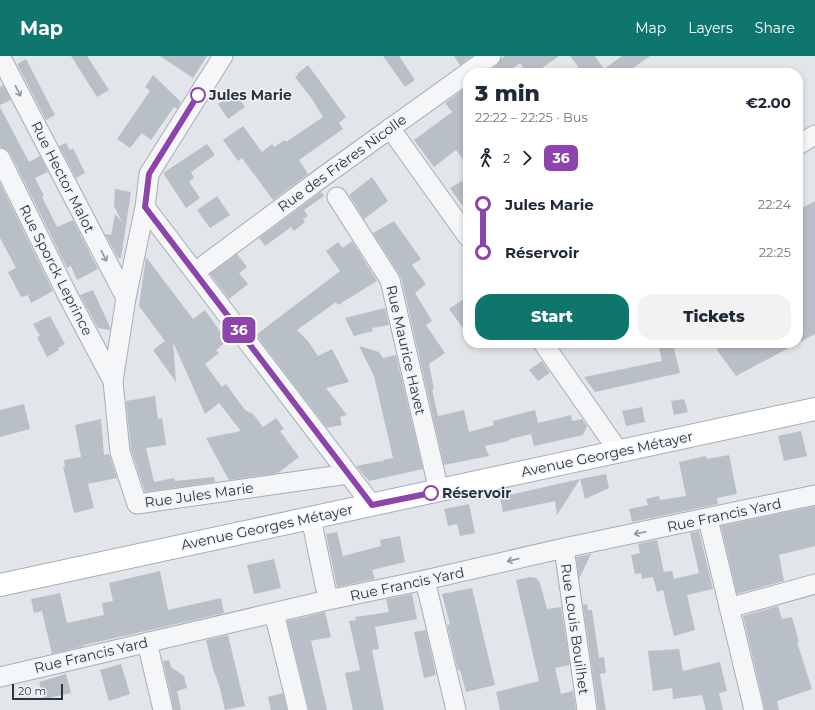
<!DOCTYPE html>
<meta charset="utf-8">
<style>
:root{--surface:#fff;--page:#f2f2f3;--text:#1f2937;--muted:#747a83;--accent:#0f766e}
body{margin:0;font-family:Montserrat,sans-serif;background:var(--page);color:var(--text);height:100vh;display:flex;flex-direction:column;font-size:15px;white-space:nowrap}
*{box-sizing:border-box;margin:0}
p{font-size:13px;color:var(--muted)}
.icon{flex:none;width:22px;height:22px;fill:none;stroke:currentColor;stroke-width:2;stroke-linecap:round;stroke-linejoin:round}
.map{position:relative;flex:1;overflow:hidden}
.drawer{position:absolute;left:463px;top:12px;width:340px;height:280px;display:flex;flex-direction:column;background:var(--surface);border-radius:16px;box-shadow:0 2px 6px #0003}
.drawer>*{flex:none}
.badge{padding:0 8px;border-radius:6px;font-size:14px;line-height:26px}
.scale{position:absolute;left:12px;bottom:10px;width:51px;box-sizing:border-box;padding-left:4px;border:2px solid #2a3542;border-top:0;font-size:11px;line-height:14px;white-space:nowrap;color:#2a3542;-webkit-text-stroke:3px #f1f4f7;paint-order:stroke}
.map>.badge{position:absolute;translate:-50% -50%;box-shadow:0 0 0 2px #fff}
.legs{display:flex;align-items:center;gap:6px;height:44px;padding:0 12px;font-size:13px}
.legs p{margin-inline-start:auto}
.overview{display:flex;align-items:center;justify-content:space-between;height:68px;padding:0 12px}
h1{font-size:22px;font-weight:800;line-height:30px}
.action{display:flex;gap:8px;margin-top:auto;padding:8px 12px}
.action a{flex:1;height:46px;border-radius:16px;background:var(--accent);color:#fff;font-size:16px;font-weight:800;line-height:46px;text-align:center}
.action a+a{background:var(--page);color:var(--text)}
ul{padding:0 12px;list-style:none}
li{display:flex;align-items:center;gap:14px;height:48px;font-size:15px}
li i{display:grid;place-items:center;width:6px;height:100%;margin:0 5px;background:currentColor}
li i::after{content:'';width:10px;height:10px;margin:-5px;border:3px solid;border-radius:50%;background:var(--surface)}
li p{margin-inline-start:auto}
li:first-child i{background:linear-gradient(#0000 50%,currentColor 0)}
li:last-child i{background:linear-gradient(currentColor 50%,#0000 0)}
header{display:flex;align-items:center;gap:24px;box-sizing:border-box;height:56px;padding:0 20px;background:var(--accent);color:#fff}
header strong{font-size:19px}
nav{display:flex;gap:22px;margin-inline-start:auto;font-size:14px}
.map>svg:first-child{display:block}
.building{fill:#b9bfc7}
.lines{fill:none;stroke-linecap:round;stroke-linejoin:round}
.street-casing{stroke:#a7adb4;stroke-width:21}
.secondary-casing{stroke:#a7adb4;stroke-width:24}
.street{stroke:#f5f6f8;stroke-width:19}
.secondary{stroke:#fff;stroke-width:22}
.oneway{stroke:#90969d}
.line-1-casing{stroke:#fff;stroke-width:9}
.line-1{stroke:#8e44ad;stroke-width:6}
.stop-1-dot{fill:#fff;stroke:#8e44ad;stroke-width:2}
.labels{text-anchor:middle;stroke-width:3;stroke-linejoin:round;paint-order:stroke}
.stop-label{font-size:14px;font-weight:bold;fill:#2a3542;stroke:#f1f4f7;text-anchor:start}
.street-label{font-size:14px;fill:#2a3542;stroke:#f1f4f7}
</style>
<header>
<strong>Map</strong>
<nav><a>Map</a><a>Layers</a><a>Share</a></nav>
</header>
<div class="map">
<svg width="815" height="654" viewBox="0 0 815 654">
<rect width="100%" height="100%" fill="#e2e6ea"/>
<path class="building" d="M71,0H87L109,34L97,41Z
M160,0H207L193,22Z
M383,0H399L415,24L405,31Z
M454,0H472L460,9Z
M505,0H559L535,17H527L520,7L507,17H486L497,9L501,3Z
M570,0H595L604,13L622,0H650L626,17H583Z
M26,3L55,59L46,64L17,8Z
M308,9L346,61L339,67L343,73L299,104L308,118L273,144L242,102L238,105L223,84L243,70L262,96L272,88L274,91L285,84L286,86L323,61L312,43L295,21L298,19L297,18Z
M153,19L181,46L177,53L174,51L151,84L142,77L130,92L117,83L150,35L145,31Z
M3,29L11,44L0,49V31Z
M468,30V110L456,94L434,111L414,84L452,56L445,47Z
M235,36L245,51L228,63L218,48Z
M0,51L29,106L40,100L48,116L35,122L44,140L42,141L57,171L73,164L98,213L77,224L71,210L67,212L10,97L6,93L0,91Z
M66,87L70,94L73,92L85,117L76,122L59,90Z
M207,88L215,99L191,116L194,122L189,126L200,142L186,152L163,117Z
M372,121L388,145L364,163L349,139Z
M462,125L468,133V158L450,132Z
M0,127L53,235L31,247L28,239L21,241L8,216L16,212L0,182Z
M115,133L131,136L121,202H118L105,178L111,179L115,158L122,166L114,150Z
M321,136L324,140L304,154L308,160L303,163L305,166L294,175L291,171L265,190L259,182Z
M217,140L230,159L210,172L197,154Z
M815,145V278L798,287V154Z
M394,165L421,203L412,209L426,228L415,237L432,265L426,269L445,297L429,308L434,333H432L438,360L464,354L469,376L494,369L493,365L535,354L538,367L571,359L572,365L582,363L587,370L583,379L534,390L531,378L510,383L508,385L485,390L489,400L444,409L401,221L373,177Z
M352,185L377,225L338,249L336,246L297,274L308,285L318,300L332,293L349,326L326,332L347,359L340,361L342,369L327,372L256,279L340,215L326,195L338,186L343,192Z
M237,198L247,211L239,217L248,228L229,243L210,218Z
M146,201L193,263L205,254L227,285L216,294L219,297L205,308L222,331L226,328L245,354L253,358L263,371L276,362L284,373L280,375L299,401L278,417L229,424L206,382L241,375L219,347L205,358L173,286L176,326L153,294L165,285L139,250Z
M93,234L110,271V274L98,272L80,239Z
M468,240V279L449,253Z
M385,252L389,269L372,272L373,275L354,280L345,262Z
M50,260L65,288L58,292L59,294L47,301L37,281L40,280L33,268Z
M714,287H798L736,320L719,297Z
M673,289L680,317L595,336L584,321L662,305L659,292Z
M359,290L379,296L383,302L396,299L423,413L369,425L356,410L382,405L384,407L383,404L393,402L374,320Z
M542,305L550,317L538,325L529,314Z
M155,340L158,363L162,362L166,389L146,392L154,426L174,422L175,425L214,421L215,426L145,436L131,394L126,345Z
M684,343L688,356L674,359L671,345Z
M24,348L30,373L0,381V354Z
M642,351L645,366L626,370L622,355Z
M101,363L104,399L109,398L117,422L88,428L94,452L74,457L63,411H65L64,404L81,401L75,369Z
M801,375L807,400L784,405L778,380Z
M729,399L737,438L717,442L718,448L632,466L629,453L648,449L646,443L659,440L660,444L686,440L679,406L706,400L707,403Z
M606,418L609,432L585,443L580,423Z
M580,423L557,459L555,445L503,456L500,441Z
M469,448L475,477L460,480L457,468L448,470L444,453Z
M815,450V490L779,499L784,525L737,538L721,470Z
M699,475L713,533L687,539L695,574L674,580L663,534L657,536L653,521L642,523L641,517L635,518L631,499L640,497L638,488L657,484L664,516L672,515L674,523L699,517L690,477Z
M337,476L343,500L381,490L380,484L400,480L405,506L372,514L375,523L337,531L326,478Z
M591,498L579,523L576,501Z
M274,503L281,532L254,538L247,509Z
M160,515L168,554L221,542L224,557L84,589V590L52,598L42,555L34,557L31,543L60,537L67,567L104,559L102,547L113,545L109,527Z
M530,521L536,522L540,527L547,553L561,551L570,609L555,612L561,638L573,635L576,654H500L496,636L539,625L516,524Z
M472,532L495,629L466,636L460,614H458L447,569L450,568L442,538Z
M412,538L417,563L375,571L379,593L372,594L384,654H353L345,617L360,614L349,565L356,564L355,561L389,556L386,543Z
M587,548L588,554H592L599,602L604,601L606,617L600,618L606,654H598L583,549Z
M778,550L782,563L792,561L799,586H797L812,633L777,645L779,654H765L743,560Z
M325,556L331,581L311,585L327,654H309L287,565Z
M426,574L436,619L424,622L414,576Z
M228,579L245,650L225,654L219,629L213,613L206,584Z
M679,593L683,615L720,606L727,635L719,637L723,654H706L702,639L673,643L672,632L653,635L648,595Z
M169,604L171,611L184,620L187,632L177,635L181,654H174L163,605Z
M121,608L130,638L109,645L100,614Z
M66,618L71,637L44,643L39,626Z
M283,637L287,654H271L268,641Z"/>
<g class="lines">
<defs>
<path id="street" d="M0,0L126,242
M223,0L149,118L145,151L372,449
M390,72L468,181
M798,89L815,79
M0,102L68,240L113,325
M337,141L390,224L439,435
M145,151L126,242L113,325L120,396L137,448L348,418
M195,216L324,120L491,0
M543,287L619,396
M311,462L328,544
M708,463L754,654
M564,492L587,654
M425,524L456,654
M729,552L815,528
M274,557L298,654
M147,586L163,654
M0,621L328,544L425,524L564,492L815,439"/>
<path id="secondary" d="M0,529L815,353"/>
</defs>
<use href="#street" class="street-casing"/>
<use href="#secondary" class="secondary-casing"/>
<use href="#street" class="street"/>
<use href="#secondary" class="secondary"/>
</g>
<defs><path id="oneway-shaft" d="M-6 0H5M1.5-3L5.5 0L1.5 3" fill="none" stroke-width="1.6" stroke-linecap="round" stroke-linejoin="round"/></defs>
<g class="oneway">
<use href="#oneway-shaft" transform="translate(18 35) rotate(63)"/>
<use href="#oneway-shaft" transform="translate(104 200) rotate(63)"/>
<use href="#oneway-shaft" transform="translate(640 477) rotate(168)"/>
<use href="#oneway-shaft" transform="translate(513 504) rotate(167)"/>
</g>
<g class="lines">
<defs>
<path id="line-1" d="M198,39L149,118L145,151L372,449L431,437"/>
</defs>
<use href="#line-1" class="line-1-casing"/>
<use href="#line-1" class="line-1"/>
</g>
<g class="stop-1-dot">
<circle cx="198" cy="39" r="7"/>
<circle cx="431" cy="437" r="7"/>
</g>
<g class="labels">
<g class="stop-label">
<text x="209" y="44">Jules Marie</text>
<text x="442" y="442">Réservoir</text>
</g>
<g class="street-label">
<text transform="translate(342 107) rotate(-36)" y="5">Rue des Frères Nicolle</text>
<text transform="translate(63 121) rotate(63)" y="5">Rue Hector Malot</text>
<text transform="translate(56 214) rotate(63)" y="5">Rue Sporck Leprince</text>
<text transform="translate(406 294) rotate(77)" y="5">Rue Maurice Havet</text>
<text transform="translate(607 398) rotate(-12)" y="5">Avenue Georges Métayer</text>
<text transform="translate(199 439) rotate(-8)" y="5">Rue Jules Marie</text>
<text transform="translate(724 459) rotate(-12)" y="5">Rue Francis Yard</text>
<text transform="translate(267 471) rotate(-12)" y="5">Avenue Georges Métayer</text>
<text transform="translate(407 528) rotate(-12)" y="5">Rue Francis Yard</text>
<text transform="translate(575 573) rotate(82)" y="5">Rue Louis Bouilhet</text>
<text transform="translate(91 599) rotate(-13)" y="5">Rue Francis Yard</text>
</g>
</g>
</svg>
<div class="scale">20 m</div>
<b class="badge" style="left:239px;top:274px;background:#8e44ad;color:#fff">36</b>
<section class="drawer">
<div class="overview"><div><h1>3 min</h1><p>22:22 – 22:25 · Bus</p></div><b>€2.00</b></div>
<div class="legs"><svg class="icon" aria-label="walk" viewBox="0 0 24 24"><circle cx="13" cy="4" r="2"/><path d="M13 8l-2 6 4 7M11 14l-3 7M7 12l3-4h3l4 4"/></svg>2<svg class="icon" aria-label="forward" viewBox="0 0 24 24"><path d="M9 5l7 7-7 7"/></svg><b class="badge" style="background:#8e44ad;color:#fff">36</b></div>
<ul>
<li><i style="color:#8e44ad"></i><b>Jules Marie</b><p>22:24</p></li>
<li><i style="color:#8e44ad"></i><b>Réservoir</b><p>22:25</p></li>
</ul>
<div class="action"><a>Start</a><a>Tickets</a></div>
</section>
</div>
